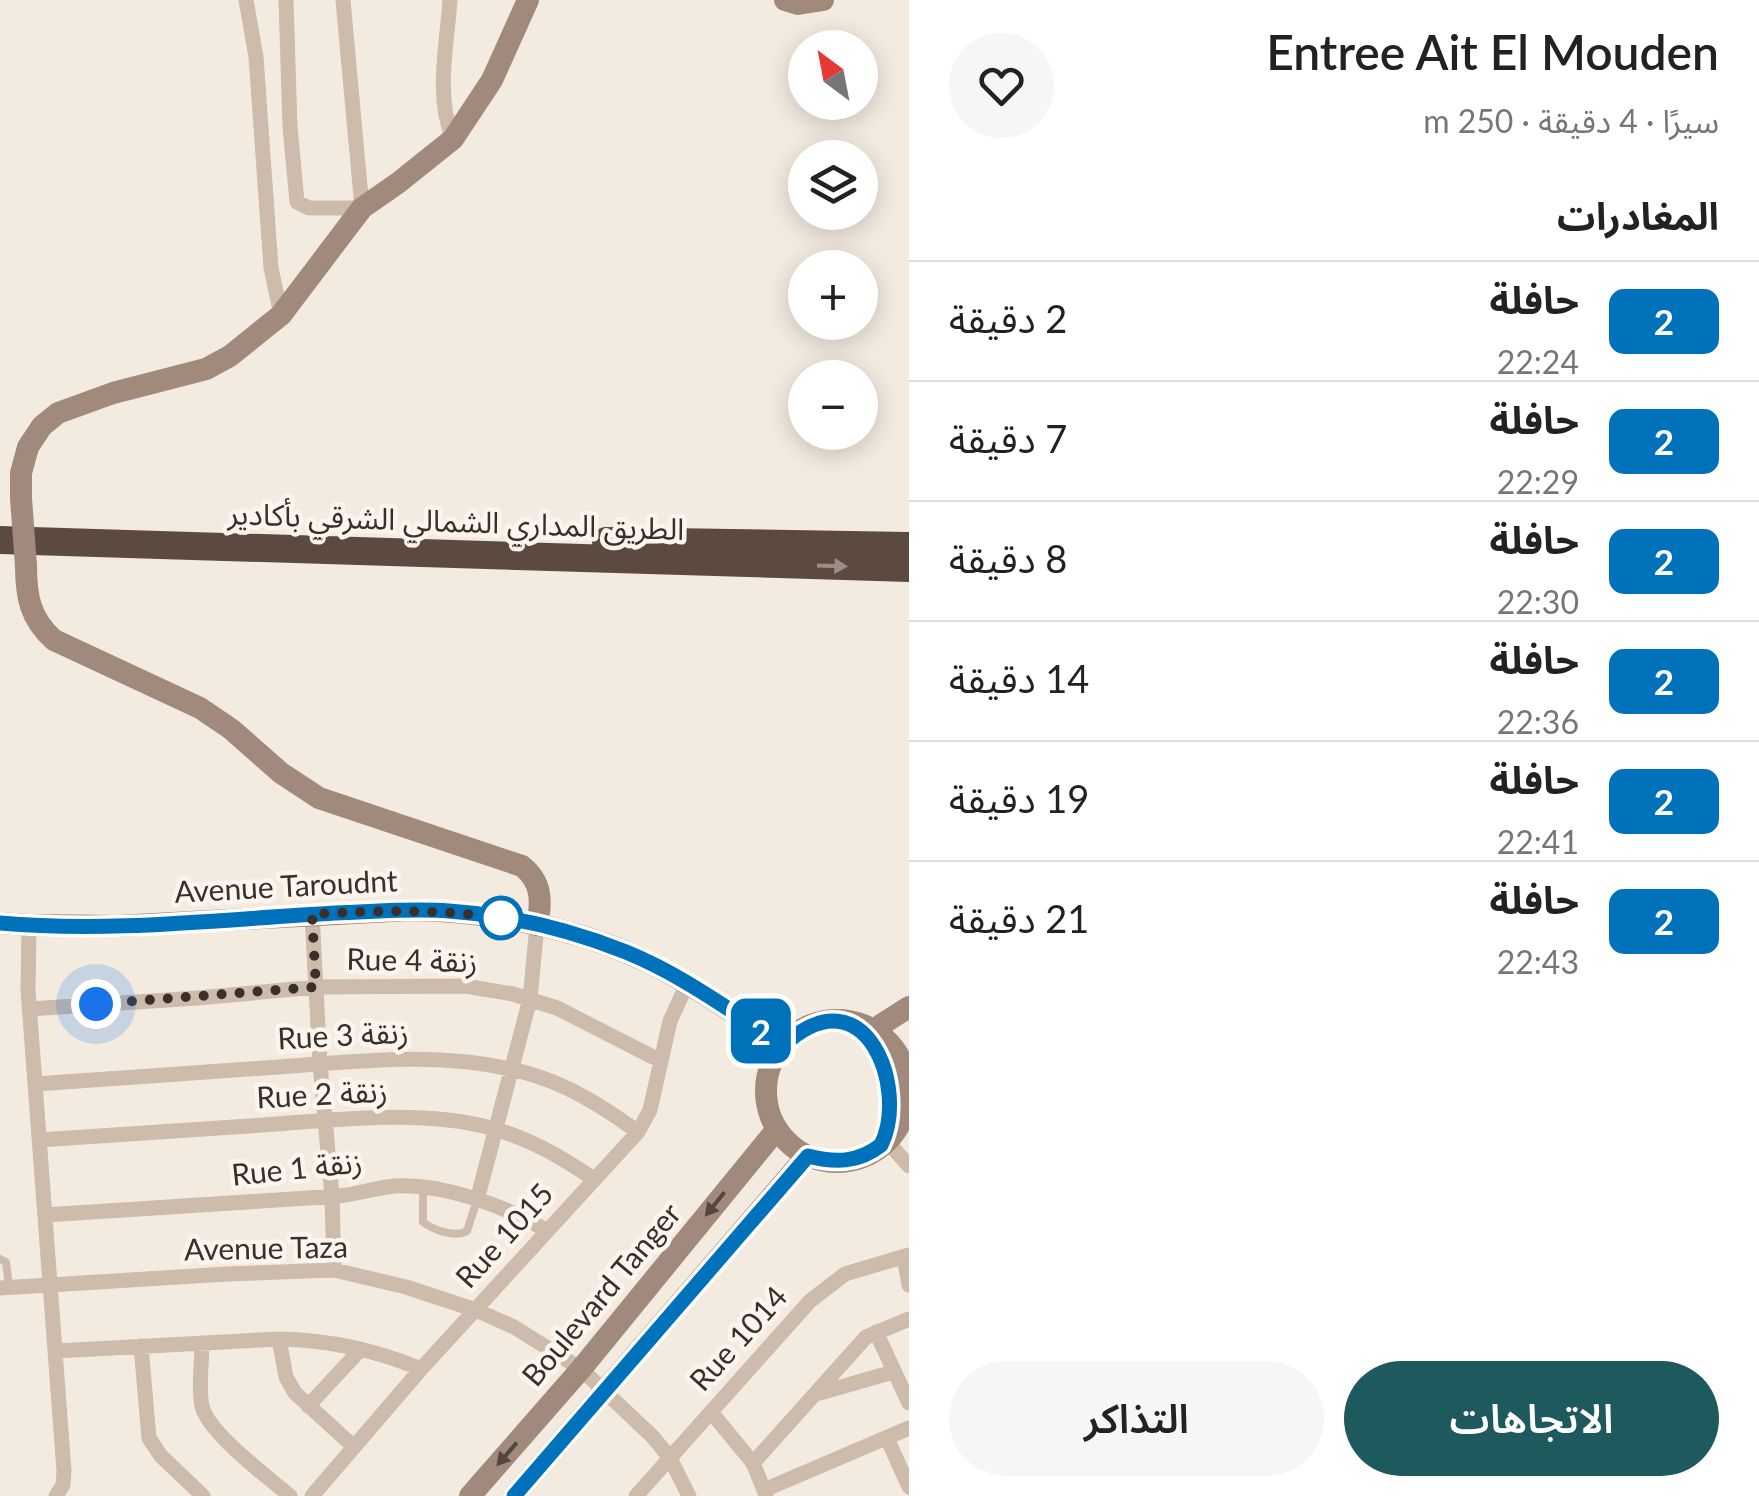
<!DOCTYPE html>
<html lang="ar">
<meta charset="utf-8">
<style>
:root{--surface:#fff;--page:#f6f6f6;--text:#222;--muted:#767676;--line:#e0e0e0;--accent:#1e595e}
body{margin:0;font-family:Lato,"Noto Sans Arabic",sans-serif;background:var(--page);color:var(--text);direction:rtl;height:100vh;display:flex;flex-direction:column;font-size:38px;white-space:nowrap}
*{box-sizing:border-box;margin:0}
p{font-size:32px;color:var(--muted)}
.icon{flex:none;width:55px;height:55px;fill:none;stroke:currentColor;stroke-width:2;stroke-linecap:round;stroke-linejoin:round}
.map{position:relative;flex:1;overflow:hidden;direction:ltr}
.panel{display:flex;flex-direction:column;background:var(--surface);width:850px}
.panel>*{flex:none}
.badge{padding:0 20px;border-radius:15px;font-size:35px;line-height:65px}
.needle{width:65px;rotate:328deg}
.fabs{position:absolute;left:788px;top:30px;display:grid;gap:20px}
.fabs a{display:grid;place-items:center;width:90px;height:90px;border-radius:50%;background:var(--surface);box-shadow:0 5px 25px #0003;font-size:50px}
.you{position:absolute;width:50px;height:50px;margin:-25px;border:8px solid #fff;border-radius:50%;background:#1a73e8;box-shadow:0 0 0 15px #1a73e833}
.map>.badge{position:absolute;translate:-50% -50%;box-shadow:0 0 0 5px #fff}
h2{padding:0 40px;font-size:38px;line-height:90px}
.round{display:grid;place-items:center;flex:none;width:105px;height:105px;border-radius:52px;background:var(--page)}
.summary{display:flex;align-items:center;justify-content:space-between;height:170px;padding:0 40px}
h1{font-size:48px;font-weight:600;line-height:75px}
.action{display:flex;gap:20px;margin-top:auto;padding:20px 40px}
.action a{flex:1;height:115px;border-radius:60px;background:var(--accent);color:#fff;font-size:40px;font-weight:600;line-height:115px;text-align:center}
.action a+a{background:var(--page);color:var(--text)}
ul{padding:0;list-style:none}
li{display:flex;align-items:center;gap:30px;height:120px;padding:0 40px;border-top:2px solid var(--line)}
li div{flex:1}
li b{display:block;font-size:38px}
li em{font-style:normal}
li .badge{min-width:110px;font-weight:700;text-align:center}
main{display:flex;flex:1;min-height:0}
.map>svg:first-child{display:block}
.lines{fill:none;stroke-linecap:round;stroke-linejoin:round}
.lane{stroke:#cdbbab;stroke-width:8}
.street{stroke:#cdbbab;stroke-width:15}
.secondary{stroke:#a18a7c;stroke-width:22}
.highway{stroke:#5c4a41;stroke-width:28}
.secondary-bridge{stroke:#a18a7c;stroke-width:22}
.oneway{fill:#9c8e86}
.oneway2{fill:#54463e}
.line-casing{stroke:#fff;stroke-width:22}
.line{stroke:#0072bc;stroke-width:15}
.walk{stroke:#3b2f2a;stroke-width:10;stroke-dasharray:0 18}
.stop-dot{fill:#fff;stroke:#0072bc;stroke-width:5}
.labels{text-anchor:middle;stroke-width:9;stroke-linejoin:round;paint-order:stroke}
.street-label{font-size:30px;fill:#3b2f2a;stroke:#fbf5ed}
</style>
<main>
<section class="panel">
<div class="summary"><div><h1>Entree Ait El Mouden</h1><p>سيرًا · 4 دقيقة · 250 m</p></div><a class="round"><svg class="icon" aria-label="heart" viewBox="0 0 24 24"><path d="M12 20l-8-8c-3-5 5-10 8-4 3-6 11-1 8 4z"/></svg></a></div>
<h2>المغادرات</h2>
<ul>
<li><span class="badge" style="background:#0072bc;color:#fff">2</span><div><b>حافلة</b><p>22:24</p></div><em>2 دقيقة</em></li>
<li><span class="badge" style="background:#0072bc;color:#fff">2</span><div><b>حافلة</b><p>22:29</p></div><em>7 دقيقة</em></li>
<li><span class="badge" style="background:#0072bc;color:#fff">2</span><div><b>حافلة</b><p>22:30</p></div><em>8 دقيقة</em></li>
<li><span class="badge" style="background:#0072bc;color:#fff">2</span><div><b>حافلة</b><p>22:36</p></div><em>14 دقيقة</em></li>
<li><span class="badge" style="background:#0072bc;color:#fff">2</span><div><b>حافلة</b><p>22:41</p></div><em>19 دقيقة</em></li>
<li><span class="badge" style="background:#0072bc;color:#fff">2</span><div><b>حافلة</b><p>22:43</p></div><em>21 دقيقة</em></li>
</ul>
<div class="action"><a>الاتجاهات</a><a>التذاكر</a></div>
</section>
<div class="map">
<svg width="909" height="1496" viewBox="0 0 909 1496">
<rect width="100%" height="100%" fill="#f4ebe0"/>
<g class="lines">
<path class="lane" d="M423,1188V1222C433,1230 456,1238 467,1231L477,1200
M0,1259L6,1262L9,1287"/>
<path class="street" d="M246,0L256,57L271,268L281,315
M286,0L290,127L297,202L309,208H362L343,0
M450,0C447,45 435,96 453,139
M312,914L320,1064L332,1196L334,1270
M29,925L28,990L64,1471L63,1485L56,1496
M29,1009L198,998L316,987L465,986L513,994L557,1008L659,1060
M35,1084C116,1078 198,1073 279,1067C361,1061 443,1051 523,1072C566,1083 602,1106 638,1132
M39,1140C119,1135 198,1129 277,1124C345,1119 425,1110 491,1128C529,1138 561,1157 594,1179
M887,1141L909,1166
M477,1200L530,999L537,925
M45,1215L339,1196C358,1194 375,1188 394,1186C442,1183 505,1206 546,1230
M904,1257L909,1285
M0,1288L227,1274L334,1270L406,1287L476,1310L514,1327L581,1369L653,1437L670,1458L689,1496
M876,1332L909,1403
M279,1339L286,1377L295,1393L354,1447
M202,1343C202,1363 198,1387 202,1406C208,1433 268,1477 290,1496
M141,1346L149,1438L161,1456L203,1496
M56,1351L279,1339C329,1340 376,1350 421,1369
M820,1393L893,1372
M308,1406L361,1349
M711,1412L753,1463L766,1495
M887,1438L909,1487
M753,1463L866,1337L909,1319
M764,1490L909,1428
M312,1496L421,1369L638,1132L650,1110L670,1021L687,984
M636,1496L810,1301L845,1274L909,1255"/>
<path class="secondary" d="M785,0L798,4L823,0
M21,498V473L28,447L42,426L58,413L113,393L206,369L230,356L281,315L362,208L398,183L453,139L492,80L528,0
M26,566C26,596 30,619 54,640L200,708L231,729L281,773L319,798L522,866C542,882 542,901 537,925
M0,923L29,925L117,926L411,910C492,911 579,928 652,964C698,987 740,1018 784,1045
M766 1091a71 71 0 1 1 142 0a71 71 0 1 1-142 0Z
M873,1030L909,1007
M470,1496L581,1369L777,1129
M514,1496L807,1156"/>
<path class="highway" d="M0,540L909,568
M606,541L909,546"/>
<path class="secondary-bridge" d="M21,498L26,566"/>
</g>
<defs><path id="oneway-solid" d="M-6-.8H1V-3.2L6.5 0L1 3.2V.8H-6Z" transform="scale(2.5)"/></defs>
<use class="oneway" href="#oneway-solid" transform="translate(832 566) rotate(2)"/>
<g class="oneway2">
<use href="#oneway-solid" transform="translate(715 1204) rotate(129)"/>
<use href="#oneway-solid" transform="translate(507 1454) rotate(131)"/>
</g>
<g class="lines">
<defs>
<path id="line" d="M0,923C111,933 224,919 335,913C373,912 411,908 449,911C509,915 571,930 626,952C683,975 733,1013 784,1045C866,970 909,1090 881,1145C858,1163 835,1163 808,1156L514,1496"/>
</defs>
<use href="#line" class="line-casing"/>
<use href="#line" class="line"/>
<path class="walk" d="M96,1004L316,987L312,914C379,911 444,908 510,920L501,918"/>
</g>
<circle class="stop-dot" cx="501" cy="918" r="20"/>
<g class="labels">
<g class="street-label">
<text transform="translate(456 522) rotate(2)" y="10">الطريق المداري الشمالي الشرقي بأكادير</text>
<text transform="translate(286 887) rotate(-3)" y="10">Avenue Taroudnt</text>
<text transform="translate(412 961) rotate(1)" y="10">Rue 4 زنقة</text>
<text transform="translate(343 1036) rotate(-3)" y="10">Rue 3 زنقة</text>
<text transform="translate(322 1095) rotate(-3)" y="10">Rue 2 زنقة</text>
<text transform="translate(297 1169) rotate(-6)" y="10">Rue 1 زنقة</text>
<text transform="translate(505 1236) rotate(-48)" y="10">Rue 1015</text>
<text transform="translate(266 1249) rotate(-1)" y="10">Avenue Taza</text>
<text transform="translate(602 1295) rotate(-50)" y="10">Boulevard Tanger</text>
<text transform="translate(739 1339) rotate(-48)" y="10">Rue 1014</text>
</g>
</g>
</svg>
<div class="fabs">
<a><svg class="needle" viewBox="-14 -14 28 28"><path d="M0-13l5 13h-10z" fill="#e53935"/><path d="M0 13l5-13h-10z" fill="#767676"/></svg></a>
<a><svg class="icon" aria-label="layers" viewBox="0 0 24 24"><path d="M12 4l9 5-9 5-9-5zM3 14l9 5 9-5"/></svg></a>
<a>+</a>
<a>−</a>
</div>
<div class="you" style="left:96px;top:1004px"></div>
<b class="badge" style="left:761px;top:1031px;background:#0072bc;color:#fff">2</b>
</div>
</main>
